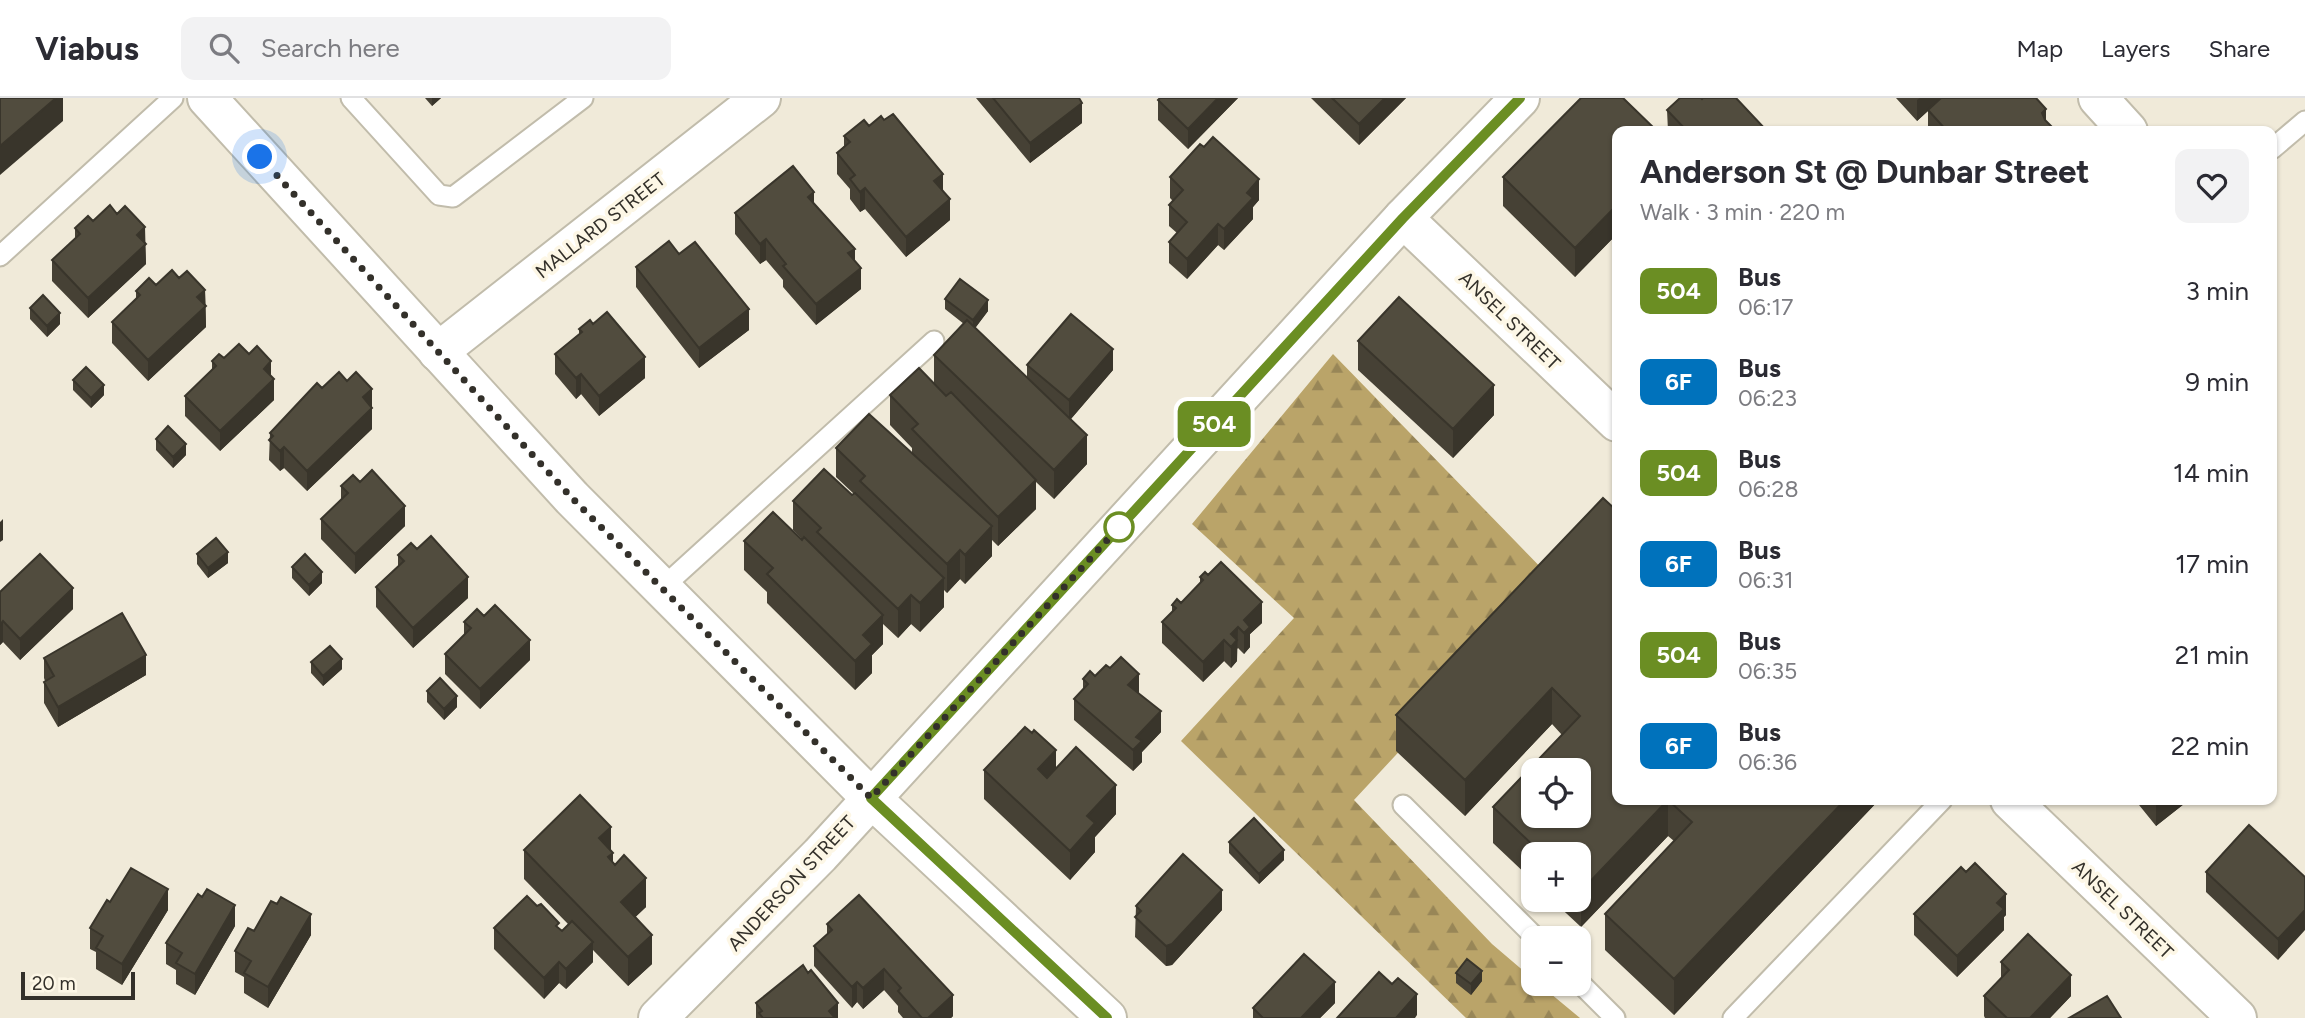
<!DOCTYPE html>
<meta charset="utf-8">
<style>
:root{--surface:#fff;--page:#f2f2f3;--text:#2b2b33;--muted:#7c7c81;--line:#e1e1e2}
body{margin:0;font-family:Figtree,sans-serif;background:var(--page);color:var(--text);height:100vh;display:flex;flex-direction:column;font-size:26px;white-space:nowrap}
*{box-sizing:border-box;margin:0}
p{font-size:23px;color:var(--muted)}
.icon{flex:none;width:38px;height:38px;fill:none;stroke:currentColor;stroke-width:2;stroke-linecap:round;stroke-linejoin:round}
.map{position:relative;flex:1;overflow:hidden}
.drawer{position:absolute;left:1612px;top:28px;width:665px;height:679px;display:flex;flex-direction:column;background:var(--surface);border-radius:14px;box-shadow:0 2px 5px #0004}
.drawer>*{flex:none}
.badge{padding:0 14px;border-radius:10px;font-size:24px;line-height:46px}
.fabs{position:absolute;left:1521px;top:660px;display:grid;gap:14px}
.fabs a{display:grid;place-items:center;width:70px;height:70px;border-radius:14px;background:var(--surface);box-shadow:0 2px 5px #0004;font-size:35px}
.scale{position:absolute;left:21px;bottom:18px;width:114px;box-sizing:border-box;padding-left:7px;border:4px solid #33302a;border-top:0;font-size:19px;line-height:24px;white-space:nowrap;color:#33302a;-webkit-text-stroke:5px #fdf7e6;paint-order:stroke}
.you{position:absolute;width:35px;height:35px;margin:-18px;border:5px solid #fff;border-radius:50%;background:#1a73e8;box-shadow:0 0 0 10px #1a73e833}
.map>.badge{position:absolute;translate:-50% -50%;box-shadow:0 0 0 4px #fff}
.round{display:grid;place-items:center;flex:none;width:74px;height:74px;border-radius:14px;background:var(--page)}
.head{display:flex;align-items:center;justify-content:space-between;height:119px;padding:0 28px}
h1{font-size:33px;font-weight:700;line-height:52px}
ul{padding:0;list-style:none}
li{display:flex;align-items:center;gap:21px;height:91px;padding:0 28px}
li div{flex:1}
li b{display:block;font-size:26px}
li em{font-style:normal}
li .badge{min-width:77px;font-weight:700;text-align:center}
header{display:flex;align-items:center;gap:42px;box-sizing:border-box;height:98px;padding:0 35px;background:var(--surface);border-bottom:2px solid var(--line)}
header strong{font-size:33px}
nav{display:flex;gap:38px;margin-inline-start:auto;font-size:24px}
.search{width:490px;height:63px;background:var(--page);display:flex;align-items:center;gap:18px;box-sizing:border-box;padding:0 24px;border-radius:14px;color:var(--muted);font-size:26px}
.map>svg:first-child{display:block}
.forest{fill:url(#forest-firs)}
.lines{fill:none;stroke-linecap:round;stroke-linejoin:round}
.lane-casing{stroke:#c1bcab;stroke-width:23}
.street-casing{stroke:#c1bcab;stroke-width:42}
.secondary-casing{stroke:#c1bcab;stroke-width:42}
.lane{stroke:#fff;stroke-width:19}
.street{stroke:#fff;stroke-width:38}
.secondary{stroke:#fff;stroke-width:38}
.wall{fill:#464135}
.shaded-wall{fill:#39352b}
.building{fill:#514c3e;stroke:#39352b;stroke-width:2;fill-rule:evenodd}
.line-casing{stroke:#fff;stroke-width:16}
.line{stroke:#6b8e23;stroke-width:10}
.walk{stroke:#33302a;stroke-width:7;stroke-dasharray:0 12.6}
.stop-dot{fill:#fff;stroke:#6b8e23;stroke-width:3.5}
.labels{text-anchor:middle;stroke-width:7;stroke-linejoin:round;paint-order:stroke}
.street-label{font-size:19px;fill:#33302a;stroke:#fdf7e6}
</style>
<header>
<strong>Viabus</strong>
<div class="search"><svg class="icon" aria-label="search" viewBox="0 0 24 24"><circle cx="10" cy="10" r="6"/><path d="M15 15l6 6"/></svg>Search here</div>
<nav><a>Map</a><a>Layers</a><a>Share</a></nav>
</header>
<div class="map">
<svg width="2305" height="920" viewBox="0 0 2305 920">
<defs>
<pattern id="forest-firs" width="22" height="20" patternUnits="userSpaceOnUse" patternTransform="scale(1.75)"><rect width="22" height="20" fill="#baa469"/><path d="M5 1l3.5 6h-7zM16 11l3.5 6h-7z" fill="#988657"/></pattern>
</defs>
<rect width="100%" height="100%" fill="#f0ead9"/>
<path class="forest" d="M1333,256L1556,485L1354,702L1492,846L1533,881V886H1539L1580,920H1466L1181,643L1294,520L1192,426Z"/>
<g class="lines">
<defs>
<path id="lane" d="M351,0L439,97L453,99L583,0
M2272,51L2305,23
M0,158L173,0
M662,490L934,243
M1403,707L1536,840
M1578,883L1615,920
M1733,920L1942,702"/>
<path id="street" d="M2098,0L2128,33
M1403,120L1617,324
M438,254L761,0
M2010,702L2237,920"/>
<path id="secondary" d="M207,0L572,400L871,700L1107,920
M658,920L820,757L1403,120L1520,0"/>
</defs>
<use href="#lane" class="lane-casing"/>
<use href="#street" class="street-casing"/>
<use href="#secondary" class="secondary-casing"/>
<use href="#lane" class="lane"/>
<use href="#street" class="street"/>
<use href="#secondary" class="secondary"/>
</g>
<path class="wall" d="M425,0H441L432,8Z
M976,0H1079L1082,25L1030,65Z
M1160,0H1238L1188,51L1158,22V2Z
M1311,0H1406L1359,47Z
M1896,0H2036L2046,23L2056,33H1928V13L1917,23Z
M1667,12L1767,33H1668Z
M869,28L943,93L950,122L906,159L865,111L860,114L850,101V91L837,76V55L844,48V38Z
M1617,33V136L1575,179L1503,108V79Z
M1170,79L1259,102L1253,109V121L1224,152L1218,147L1187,181L1169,165V144L1177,135L1169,128V107L1173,103L1170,100Z
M814,106L855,163L861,191L816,227L783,189V182L766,162L760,166L735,136V115Z
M93,123L145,145L146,166L88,220L52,183V162L75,141V130Z
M679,156L749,232L699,270L636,189V169Z
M179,180L205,192L206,229L148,283L112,245V224L136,202V193Z
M945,201L988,213L975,230L1027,280V267L1113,272L1071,321L1087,366L1054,401L1036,384V411L998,448L992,442V458L965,486L960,481L947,495L944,492V509L920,534L911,526L898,540L883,526V546L872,557V575L855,592L767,505V494L744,472V443L802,442V441L793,432V403L852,397L854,396L836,379V350L912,355V350L890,327V297L934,285V257L964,226L945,211Z
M30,210L60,226L47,239L30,221Z
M593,226L645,280L599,318L581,296L576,301L555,276V256L579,236V231Z
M1358,243L1494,317L1453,360L1358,272Z
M224,260L274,302L220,353L185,318V298L212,273V263Z
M73,282L104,297L91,310L73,292Z
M347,283L372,291V331L307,393L284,370L280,373L269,362L270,335L322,290Z
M156,341L186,357L173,370L156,352Z
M341,388L405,428L355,476L321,441V421L341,402Z
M1603,400L1617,702H1879L1674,917L1605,852V816L1674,743L1668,738L1581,829L1552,802H1578V756H1533V783L1493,745V709L1562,637L1552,626L1465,718L1396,653V617Z
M417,451L468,500L413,550L376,509V489L398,468V457Z
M197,456L228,465L208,480L197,466Z
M292,469L322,485L309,498L292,480Z
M1200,479L1262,525L1250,536V549L1244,556L1238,550L1237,551V563L1231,570L1224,563L1203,584L1162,545V524L1172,514V507L1181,505L1200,485Z
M0,494L73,511L20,562L3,544L0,547Z
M484,518L530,562L480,611L445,576V556L464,537V524Z
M44,560L146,577L58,629L44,605V584L45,583L44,580Z
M311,564L342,571L323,588L311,575Z
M1110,570L1139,596L1161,634L1142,654V664L1133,673L1074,622V601L1083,591V581L1095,578Z
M427,593L457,609L444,622L427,604Z
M1056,671L1116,716L1095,739V754L1070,782L984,701V672Z
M2135,702H2189L2156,728Z
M1229,744L1284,762L1259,786L1229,755Z
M524,752L611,753L613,764L646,809L635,819L652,866L628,888L593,852V864L566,891L559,885L544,901L494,851V830L559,831L562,833L568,826L524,781Z
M1966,774L2006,817L2004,819V832L1957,879L1914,837V816Z
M2206,774L2305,779L2278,862L2206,794Z
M110,804L168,812L122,887L96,871V854L90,851V830Z
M1136,808L1222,812L1172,867L1166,868L1135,839Z
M827,826L953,918L951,920H903L898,914V908L884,892L863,911L857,904L852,910L814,868V848L827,837Z
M235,828L195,897L176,886V872L166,866V845Z
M254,833L311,837L268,910L244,895V879L235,874V853Z
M2001,864L2071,898L2050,920H1985L1984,918V898L2001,880Z
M1456,875L1482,883L1471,897L1456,885Z
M756,905L838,920H756Z
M1335,905L1320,920H1253V910Z"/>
<path class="shaded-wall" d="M56,0H63V23L0,77V48Z
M432,0H441L432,8Z
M1218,0H1238L1188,51V31Z
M1385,0H1406L1359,47V26Z
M1920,0H1942L1917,23V2Z
M1082,5V25L1030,65V45Z
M2046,11V32L2042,15Z
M943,76V96L934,83Z
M1259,81V102L1253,109V121L1224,152V131L1247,95Z
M865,90V111L860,114V94Z
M814,94V115L808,99Z
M950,101V122L906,159V139Z
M1617,107V136L1575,179V150Z
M1218,126V147L1187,181V161Z
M145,129L146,166L88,220V200L137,137Z
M766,141V162L760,166V146Z
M855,151V171L848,155Z
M861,170V191L816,227V206Z
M205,192L206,229L148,283V262L197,199Z
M988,202V213L973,233V222Z
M749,211V232L699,270V250Z
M60,215V226L47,239V228Z
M1113,251V272L1069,323V302Z
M645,259V280L599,318V298Z
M271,263V283L274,281V302L220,353V333L264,271Z
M581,276V296L576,301V280Z
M104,287V297L91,310V300Z
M1494,287V317L1453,360V331Z
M372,291V331L307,393V373L363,299Z
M1087,337V366L1054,401V372Z
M186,346V357L173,370V359Z
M284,349V370L280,373V353Z
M1036,382V411L998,448V419Z
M405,408V428L355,476V456Z
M3,421V442L0,444V424Z
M992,428V458L965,486V457Z
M960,452V481L947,495V466Z
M228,454V465L208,480V470Z
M322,474V485L309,498V487Z
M468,479V500L413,550V530Z
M944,480V509L920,534V505Z
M73,490V511L20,562V541Z
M911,497V526L898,540V511Z
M1262,504V525L1250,536V549L1244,556V522Z
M883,517V546L872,557V575L855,592V563L863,537Z
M3,523V544L0,547V527Z
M1238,529L1237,563L1231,570V536Z
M530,542V562L480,611V591Z
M1224,542V563L1203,584V564Z
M146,557V577L58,629V609Z
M342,561V571L323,588V578Z
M1139,576V596L1128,587Z
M1552,590V626L1465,718V682Z
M457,598V609L444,622V611Z
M1161,613V634L1142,654V664L1133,673V652L1136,639Z
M1056,652V681L1038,700V671Z
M1116,687V716L1095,739V754L1070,782V753L1087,718Z
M1668,702V738L1581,829V793Z
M1845,702H1879L1674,917V881Z
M2156,702H2189L2156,728Z
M611,729V757L613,755V784L599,740Z
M1284,752V762L1259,786V776Z
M646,780V809L621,833V804Z
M168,791V812L122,887V866Z
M1222,792V812L1172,867L1166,868V848Z
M2006,796V817L2004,819V832L1957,879V858L1997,805Z
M235,807V828L195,897V876Z
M2305,812V832L2278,862V841Z
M311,816V837L268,910V889Z
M652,837V866L628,888V859Z
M593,844V864L566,891V871Z
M559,864V885L544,901V880Z
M884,871V892L863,911V890Z
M1482,873V883L1471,897V886Z
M2071,877V898L2050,920H2030Z
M857,884V904L852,910V889Z
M1335,884V905L1320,920H1301Z
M1417,896V917L1415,920H1396Z
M953,897V918L951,920H928Z
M838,905V920H829V913Z"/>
<path class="building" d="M0,0H56L0,48Z
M993,0H1079L1082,5L1030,45Z
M1160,0H1218L1188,31L1158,2Z
M1332,0H1385L1359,26Z
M1581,0H1623L1657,33H1617V107L1575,150L1503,79Z
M1680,0H1701L1702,1L1703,0H1736L1767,33H1687L1667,12Z
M1941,0H2036L2046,11L2042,15L2045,22L2056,33H1947L1928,12Z
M893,16L943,76L934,83L950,101L906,139L865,90L860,94L850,81L855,77L837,55L850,44L844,38L864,22L869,28L881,18L884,22Z
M1213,39L1259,81L1247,95L1253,100L1224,131L1218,126L1187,161L1169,144L1187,124L1169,107L1183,92L1170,79L1200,46L1204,49Z
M793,68L814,94L808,99L855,151L848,155L861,170L816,206L783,168L786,166L766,141L760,146L735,115Z
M110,107L117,116L125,108L145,129L137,137L146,146L88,200L52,162L80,136L75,130L88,118L93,123Z
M669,143L679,156L695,144L749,211L699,250L636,169Z
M172,172L179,180L187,173L205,192L197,199L206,208L148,262L112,224L140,197L136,193L149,180L156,187Z
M960,181L988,202L973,222L945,201Z
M43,197L60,215L47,228L30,210Z
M1399,199L1494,287L1453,331L1358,243Z
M607,214L645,259L599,298L581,276L576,280L555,256L582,234L579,231L590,222L593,226Z
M1071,216L1113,251L1069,302L1027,267Z
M967,222L1087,337L1054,372L934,257Z
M239,246L249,256L257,248L271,263L264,271L274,281L220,333L185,298L216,268L212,263L219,256L224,260Z
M86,269L104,287L91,300L73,282Z
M919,270L946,298L951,294L1036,382L998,419L912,331L918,326L890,297Z
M339,274L347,283L356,274L372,291L363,299L372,310L307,373L284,349L280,353L269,342L273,338L270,335L317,285L322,290Z
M869,316L992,428L965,457L960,452L947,466L860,383L865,378L836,350Z
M168,328L186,346L173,359L156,341Z
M824,371L852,397L855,395L944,480L920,505L911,497L898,511L817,434L821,430L793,403Z
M372,372L405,408L355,456L321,421L348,395L341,388L353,377L360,384Z
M1603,400L1617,413V702H1845L1674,881L1605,816L1692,724L1668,702L1581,793L1578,791V756H1542L1493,709L1580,618L1552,590L1465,682L1396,617ZM1533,672H1578V718H1533Z
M773,414L802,442L804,439L883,517L863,537L872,546L855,563L767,476L773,470L744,443Z
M431,438L468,479L413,530L376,489L404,463L398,457L411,445L417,451Z
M216,440L228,454L208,470L197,456Z
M40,456L73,490L20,541L3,523L0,527V494Z
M305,456L322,474L309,487L292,469Z
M1221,464L1262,504L1244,522L1250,529L1244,535L1238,529L1231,536L1237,542L1231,549L1224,542L1203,564L1162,524L1176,510L1172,507L1177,501L1181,505L1203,482L1200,479L1205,474L1208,477Z
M495,507L530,542L480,591L445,556L471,530L464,524L477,511L484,518Z
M122,515L146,557L58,609L44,584L54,578L44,560Z
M330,548L342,561L323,578L311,564Z
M1121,559L1139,576L1128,587L1161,613L1136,639L1142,643L1133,652L1074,601L1088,586L1083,581L1090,573L1095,578L1106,567L1110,570Z
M440,580L457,598L444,611L427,593Z
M1025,629L1032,635L1034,632L1056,652L1038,671L1047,680L1076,649L1116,687L1087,718L1095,725L1070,753L984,672Z
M580,697L611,729L599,740L613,755L608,759L615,767L624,757L646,780L621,804L652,837L628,859L524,752Z
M1254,720L1284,752L1259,776L1229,744Z
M2249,727L2305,779V812L2278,841L2206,774Z
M1183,756L1222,792L1172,846L1166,848L1135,819L1141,813L1136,808Z
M1975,765L2006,796L1997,805L2004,811L1957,858L1914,816L1961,769L1966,774Z
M131,770L168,791L122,866L96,850L103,838L90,830L107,802L110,804Z
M207,791L235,807L195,876L176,865L182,855L166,845L198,796L202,799Z
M859,797L953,897L928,920H922L898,893L901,890L884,871L863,890L857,884L852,889L814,848L832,832L827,826Z
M527,798L537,808L541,806L559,825L556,828L562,833L572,823L593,844L566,871L559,864L544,880L494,830Z
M281,799L311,816L268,889L244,875L251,863L235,853L248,830L254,833L271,803L277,806Z
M2028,836L2071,877L2030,920H2007L1984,898L2009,872L2001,864Z
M1304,856L1335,884L1301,920H1263L1253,910Z
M1467,861L1482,873L1471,886L1456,875Z
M803,867L808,875L811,872L838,905L829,913L835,920H763L759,915L762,913L756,905Z
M1379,874L1392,886L1398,880L1417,896L1396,920H1337Z
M2107,898L2121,920H2069Z"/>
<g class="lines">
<defs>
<path id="line" d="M1107,920L871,700L1403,120L1520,0"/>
</defs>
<use href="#line" class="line-casing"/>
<use href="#line" class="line"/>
<path class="walk" d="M260,59L572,400L871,700L1121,427L1119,429"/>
</g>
<circle class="stop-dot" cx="1119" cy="429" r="14"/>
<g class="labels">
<g class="street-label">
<text transform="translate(600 127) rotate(-38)" y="7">MALLARD STREET</text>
<text transform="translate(1510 222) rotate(44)" y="7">ANSEL STREET</text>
<text transform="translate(791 785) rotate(-47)" y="7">ANDERSON STREET</text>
<text transform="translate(2123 811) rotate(44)" y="7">ANSEL STREET</text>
</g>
</g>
</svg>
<div class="fabs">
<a><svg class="icon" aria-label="locate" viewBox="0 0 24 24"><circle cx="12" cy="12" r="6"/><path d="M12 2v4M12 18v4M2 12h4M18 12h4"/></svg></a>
<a>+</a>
<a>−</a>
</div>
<div class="scale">20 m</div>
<div class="you" style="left:260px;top:59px"></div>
<b class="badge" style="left:1214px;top:326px;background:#6b8e23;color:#fff">504</b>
<section class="drawer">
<div class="head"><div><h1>Anderson St @ Dunbar Street</h1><p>Walk · 3 min · 220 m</p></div><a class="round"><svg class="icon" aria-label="heart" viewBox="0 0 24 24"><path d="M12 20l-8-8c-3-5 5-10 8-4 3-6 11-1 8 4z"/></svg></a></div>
<ul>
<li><span class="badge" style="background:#6b8e23;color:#fff">504</span><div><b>Bus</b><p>06:17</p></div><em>3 min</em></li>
<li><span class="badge" style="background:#0072bc;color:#fff">6F</span><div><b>Bus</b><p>06:23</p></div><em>9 min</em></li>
<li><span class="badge" style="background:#6b8e23;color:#fff">504</span><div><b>Bus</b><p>06:28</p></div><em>14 min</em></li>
<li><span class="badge" style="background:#0072bc;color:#fff">6F</span><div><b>Bus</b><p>06:31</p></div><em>17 min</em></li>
<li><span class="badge" style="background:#6b8e23;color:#fff">504</span><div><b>Bus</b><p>06:35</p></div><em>21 min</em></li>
<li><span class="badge" style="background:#0072bc;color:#fff">6F</span><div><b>Bus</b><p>06:36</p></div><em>22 min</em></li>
</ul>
</section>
</div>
